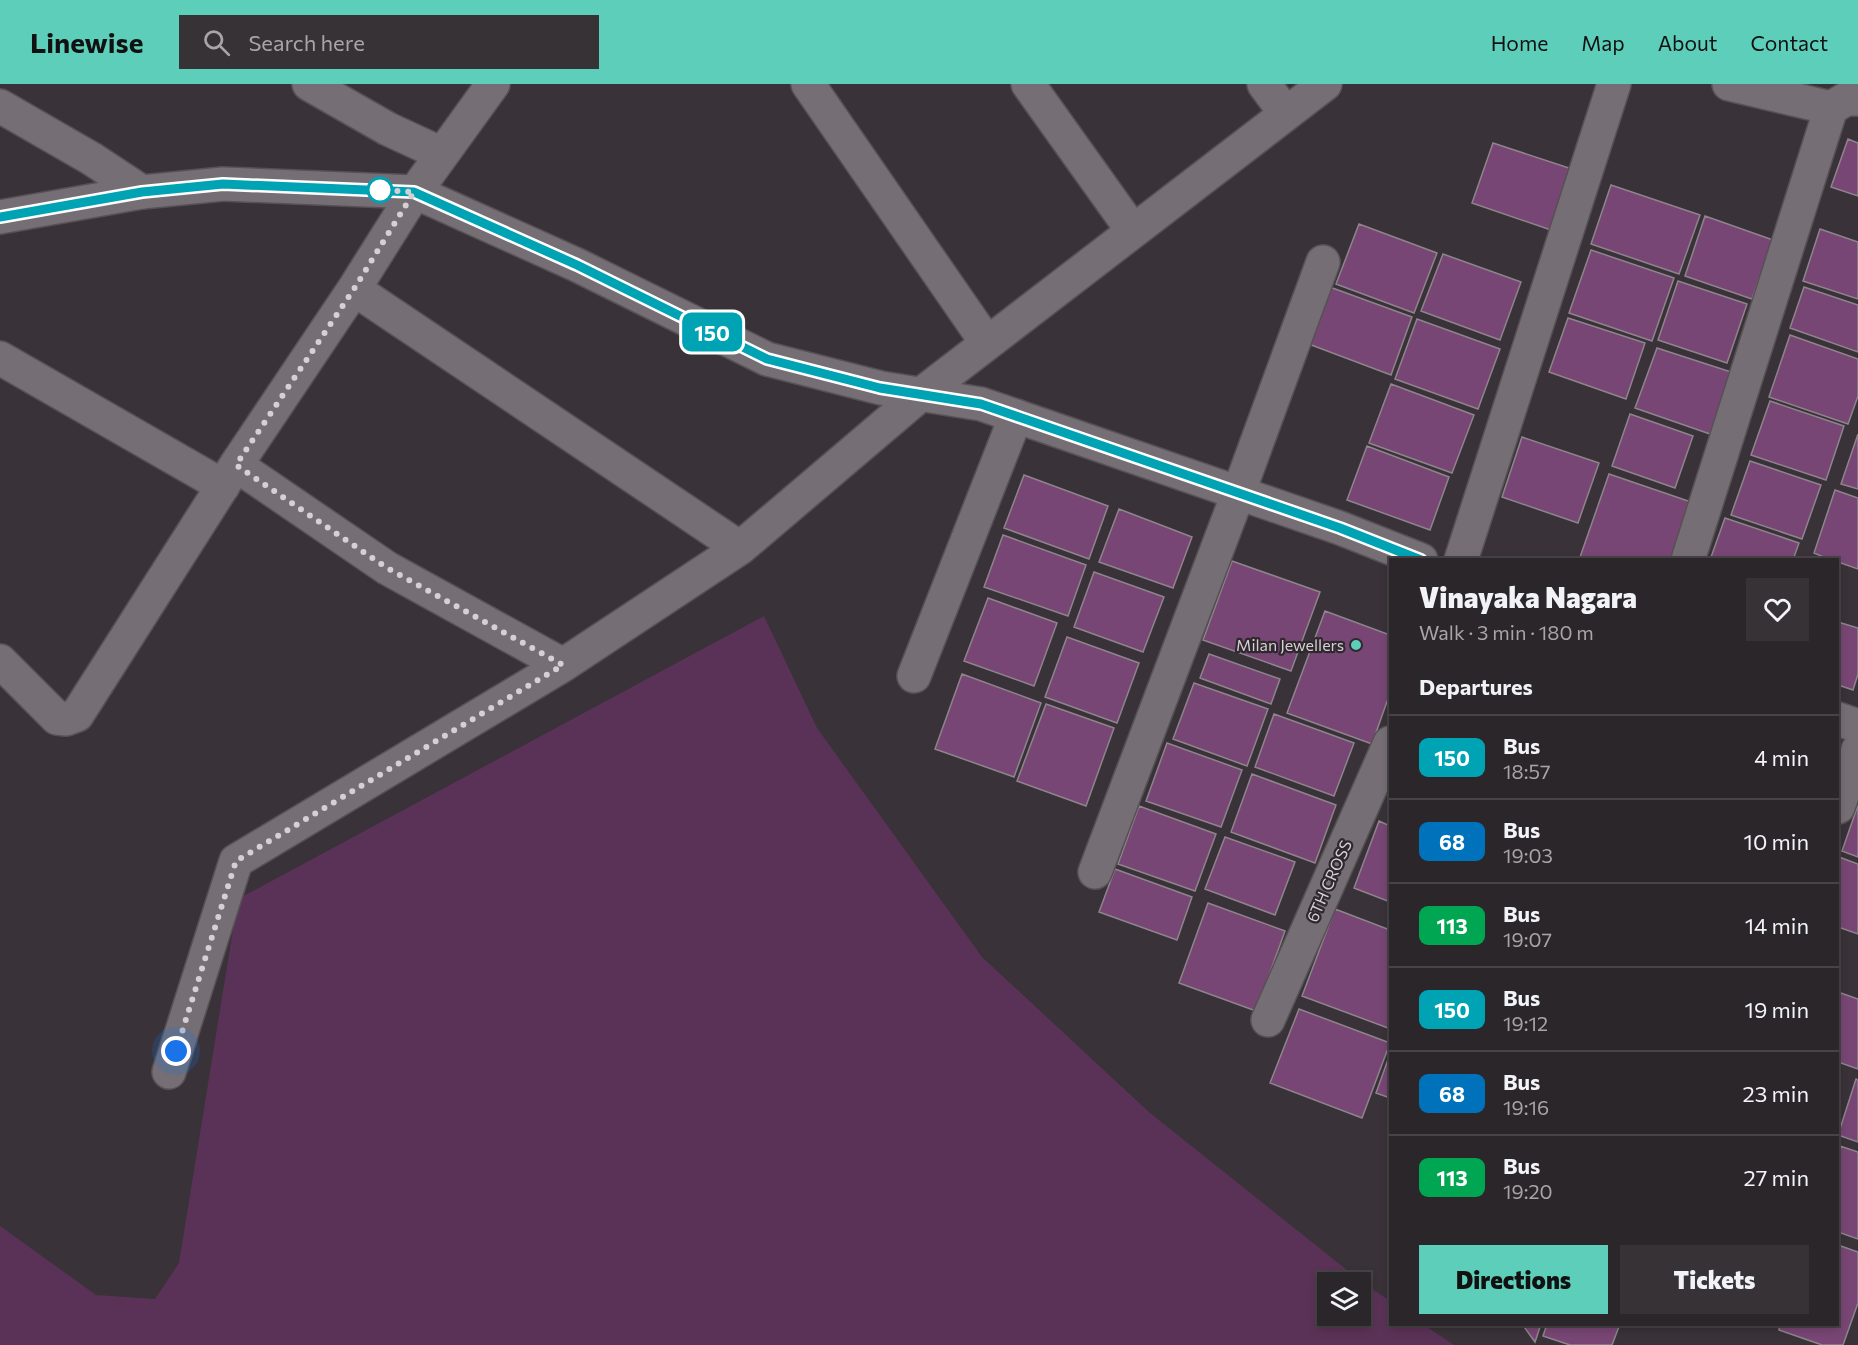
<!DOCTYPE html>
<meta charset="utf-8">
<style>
:root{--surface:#2b262a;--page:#373236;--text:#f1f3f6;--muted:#a6a5a8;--line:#474347;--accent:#5cceba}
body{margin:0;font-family:Commissioner,sans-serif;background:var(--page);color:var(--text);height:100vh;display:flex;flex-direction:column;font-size:22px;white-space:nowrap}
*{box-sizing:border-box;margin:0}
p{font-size:20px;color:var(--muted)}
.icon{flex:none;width:33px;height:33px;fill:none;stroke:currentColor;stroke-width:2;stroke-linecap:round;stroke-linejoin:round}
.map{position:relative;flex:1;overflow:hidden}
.side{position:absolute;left:1389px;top:474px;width:450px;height:768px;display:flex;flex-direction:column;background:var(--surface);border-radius:0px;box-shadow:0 3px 9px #0003,0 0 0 2px var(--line)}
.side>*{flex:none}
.badge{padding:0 12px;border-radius:9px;font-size:21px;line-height:39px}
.controls{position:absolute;left:1317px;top:1188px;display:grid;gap:12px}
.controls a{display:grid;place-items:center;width:54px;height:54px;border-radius:0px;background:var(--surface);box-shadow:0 3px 9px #0003,0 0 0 2px var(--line);font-size:30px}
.you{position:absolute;width:30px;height:30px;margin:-15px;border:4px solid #fff;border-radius:50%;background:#1a73e8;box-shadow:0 0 0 9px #1a73e833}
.map>.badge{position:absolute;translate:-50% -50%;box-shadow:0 0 0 3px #fff}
h2{padding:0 30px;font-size:22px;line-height:54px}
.round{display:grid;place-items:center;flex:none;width:63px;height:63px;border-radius:0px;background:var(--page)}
.overview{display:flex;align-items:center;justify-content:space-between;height:102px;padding:0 30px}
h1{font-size:28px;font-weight:800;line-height:45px}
.action{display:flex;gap:12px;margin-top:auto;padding:12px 30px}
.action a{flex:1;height:69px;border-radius:0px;background:var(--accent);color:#111;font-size:24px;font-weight:800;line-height:69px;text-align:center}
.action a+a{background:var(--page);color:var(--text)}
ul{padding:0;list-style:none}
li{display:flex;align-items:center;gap:18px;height:84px;padding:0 30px;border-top:2px solid var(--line)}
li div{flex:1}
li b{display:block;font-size:22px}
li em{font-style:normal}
li .badge{min-width:66px;font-weight:700;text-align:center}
header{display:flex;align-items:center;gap:36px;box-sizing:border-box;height:84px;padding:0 30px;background:var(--accent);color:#111}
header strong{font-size:28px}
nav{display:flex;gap:33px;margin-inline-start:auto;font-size:21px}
.search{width:420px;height:54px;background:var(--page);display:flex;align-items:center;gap:15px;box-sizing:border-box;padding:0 21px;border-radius:0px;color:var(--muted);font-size:22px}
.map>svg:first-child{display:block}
.green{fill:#5b3257;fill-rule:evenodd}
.building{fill:#784674;stroke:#8d858b;stroke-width:1.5}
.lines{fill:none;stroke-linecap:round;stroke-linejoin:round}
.minor-casing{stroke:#565155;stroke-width:36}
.tertiary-casing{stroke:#565155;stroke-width:36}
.minor{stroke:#756e74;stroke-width:33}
.tertiary{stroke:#756e74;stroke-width:33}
.line-casing{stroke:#fff;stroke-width:14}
.line{stroke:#00a3b4;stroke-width:9}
.walk{stroke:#d4d0d3;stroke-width:6;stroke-dasharray:0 10.8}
.stop-dot{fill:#fff;stroke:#00a3b4;stroke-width:3}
.poi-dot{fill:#5cceba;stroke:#2f282e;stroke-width:2}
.labels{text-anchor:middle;stroke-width:4.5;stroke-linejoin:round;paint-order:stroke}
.poi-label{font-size:16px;fill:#d4d0d3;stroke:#2f282e;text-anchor:end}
.street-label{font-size:16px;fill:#d4d0d3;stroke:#2f282e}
</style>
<header>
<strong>Linewise</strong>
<div class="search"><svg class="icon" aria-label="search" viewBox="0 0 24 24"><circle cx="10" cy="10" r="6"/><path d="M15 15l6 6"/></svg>Search here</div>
<nav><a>Home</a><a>Map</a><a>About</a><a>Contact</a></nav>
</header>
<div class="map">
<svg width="1858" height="1261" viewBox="0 0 1858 1261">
<rect width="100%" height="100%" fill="#393238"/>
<path class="green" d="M764,532L817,644L982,873L1150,1029L1362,1198L1390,1217V1240L1424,1241L1454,1261H0V1142L96,1211L155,1215L179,1179L238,815ZM1328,1198H1360V1232H1328Z"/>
<path class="building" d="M1848,55L1858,59V112L1831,103Z
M1493,59L1572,85L1551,146L1472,119Z
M1611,101L1700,131L1679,190L1591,160Z
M1705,132L1773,156L1752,215L1685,192Z
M1359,140L1437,169L1414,229L1336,200Z
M1820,145L1858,158V215L1803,197Z
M1591,166L1674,194L1652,257L1569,229Z
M1443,170L1521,198L1500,256L1421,227Z
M1678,197L1747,220L1727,279L1658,256Z
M1327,202L1412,233L1391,291L1306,259Z
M1804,203L1858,221V268L1790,244Z
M1568,234L1645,259L1626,315L1549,288Z
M1417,235L1500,265L1478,325L1395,295Z
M1790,251L1858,275V312L1848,340L1769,313Z
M1657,264L1731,288L1710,350L1635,324Z
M1391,300L1474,331L1452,389L1369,359Z
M1770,317L1844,342L1826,396L1751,371Z
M1630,330L1693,352L1675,404L1612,382Z
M1858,350V405L1841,400Z
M1522,353L1599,379L1578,439L1502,413Z
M1367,362L1449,393L1430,446L1347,416Z
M1750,377L1821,401L1802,455L1731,431Z
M1609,390L1694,419L1675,476H1579Z
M1024,391L1108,422L1089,475L1004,444Z
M1835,406L1858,414V485L1838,478V476H1831L1814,469Z
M1119,425L1192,453L1173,504L1099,478Z
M1725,434L1799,459L1793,476H1710Z
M1003,451L1086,481L1068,532L984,503Z
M1232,477L1320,508L1291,587L1203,556Z
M1094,488L1164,513L1143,568L1074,543Z
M988,514L1057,539L1034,602L964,577Z
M1325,527L1390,551V609L1372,660L1287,629Z
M1838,538L1858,544V590L1853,606L1838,601Z
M1067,553L1139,579L1117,639L1045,613Z
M1209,570L1280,595L1271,620L1200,594Z
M962,590L1041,619L1014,693L935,665Z
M1194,599L1268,625L1247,682L1173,655Z
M1046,620L1114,644L1086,722L1017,697Z
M1274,630L1354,659L1334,712L1255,683Z
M1167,659L1242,686L1221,743L1146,717Z
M1252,690L1336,721L1315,779L1231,748Z
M1858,721V773L1842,767Z
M1139,722L1216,750L1195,807L1118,780Z
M1379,737L1390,742V818L1354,804Z
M1225,753L1295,778L1275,831L1205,805Z
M1839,773L1858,780V850L1838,843Z
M1115,785L1192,813L1177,856L1099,828Z
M1208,819L1285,847L1256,927L1179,899Z
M1335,825L1390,846V938L1388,944L1302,912Z
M1838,908L1858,915V985L1838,978Z
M1299,925L1390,959L1362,1034L1270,999Z
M1390,970V1014L1376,1009Z
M1856,995L1858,996V1058L1838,1051Z
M1840,1062L1858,1068V1155L1838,1148V1070Z
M1838,1161L1858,1168V1219L1843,1261H1822L1779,1246L1780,1240H1838Z
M1522,1240H1541L1535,1258Z
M1547,1240H1620L1612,1261H1570L1543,1252Z"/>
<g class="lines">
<defs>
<path id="minor" d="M309,0L388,45L442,70
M808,0L987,259
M1028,0L1133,147
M1264,0L1286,30
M1729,0L1831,24
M0,22L92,75L142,108
M354,205L740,464L920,311L1325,0
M0,274L223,402
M236,381L387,484L563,581
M1461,476L1614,0
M1688,476L1831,24L1846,15H1858
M0,577L57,634L66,635L77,631L236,381L354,205L415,108L493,0
M914,592L1016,332
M1838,723L1858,666
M1095,788L1238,410L1323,178
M1268,936L1390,659
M169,988L236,777L563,581L740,464"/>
<path id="tertiary" d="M0,133L142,108L223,100L415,108L577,181L767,275L881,304L981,320L1340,444L1421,476
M1838,635L1858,642"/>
</defs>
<use href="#minor" class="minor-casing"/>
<use href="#tertiary" class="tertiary-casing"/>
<use href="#minor" class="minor"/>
<use href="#tertiary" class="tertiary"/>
</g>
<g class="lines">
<defs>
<path id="line" d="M0,133L142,108L223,100L414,108L577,181L767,275L880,304L981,320L1340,444L1421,476"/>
</defs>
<use href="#line" class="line-casing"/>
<use href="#line" class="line"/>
<path class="walk" d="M176,967L236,777L563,581L387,484L236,381L354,205L414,108L380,106"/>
</g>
<circle class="stop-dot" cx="380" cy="106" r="12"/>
<circle class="poi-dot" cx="1356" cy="561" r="6"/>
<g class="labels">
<g class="poi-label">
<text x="1344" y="567">Milan Jewellers</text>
</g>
<g class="street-label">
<text transform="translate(1329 797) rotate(-66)" y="6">6TH CROSS</text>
</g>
</g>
</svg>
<div class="controls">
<a><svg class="icon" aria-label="layers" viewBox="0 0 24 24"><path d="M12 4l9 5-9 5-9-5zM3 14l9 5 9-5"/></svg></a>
</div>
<div class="you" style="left:176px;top:967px"></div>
<b class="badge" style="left:712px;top:248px;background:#00a3b4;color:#fff">150</b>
<section class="side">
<div class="overview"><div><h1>Vinayaka Nagara</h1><p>Walk · 3 min · 180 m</p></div><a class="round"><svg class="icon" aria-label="heart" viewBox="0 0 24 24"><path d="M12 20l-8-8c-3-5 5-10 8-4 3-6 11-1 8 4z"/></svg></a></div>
<h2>Departures</h2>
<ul>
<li><span class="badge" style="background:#00a3b4;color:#fff">150</span><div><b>Bus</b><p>18:57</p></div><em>4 min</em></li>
<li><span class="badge" style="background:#0072bc;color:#fff">68</span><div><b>Bus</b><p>19:03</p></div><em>10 min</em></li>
<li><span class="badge" style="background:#00a651;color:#fff">113</span><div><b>Bus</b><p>19:07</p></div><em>14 min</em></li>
<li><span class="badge" style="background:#00a3b4;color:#fff">150</span><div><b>Bus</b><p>19:12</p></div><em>19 min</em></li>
<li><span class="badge" style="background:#0072bc;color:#fff">68</span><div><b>Bus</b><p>19:16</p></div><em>23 min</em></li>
<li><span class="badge" style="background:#00a651;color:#fff">113</span><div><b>Bus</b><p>19:20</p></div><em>27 min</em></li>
</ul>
<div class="action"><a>Directions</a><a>Tickets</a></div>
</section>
</div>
